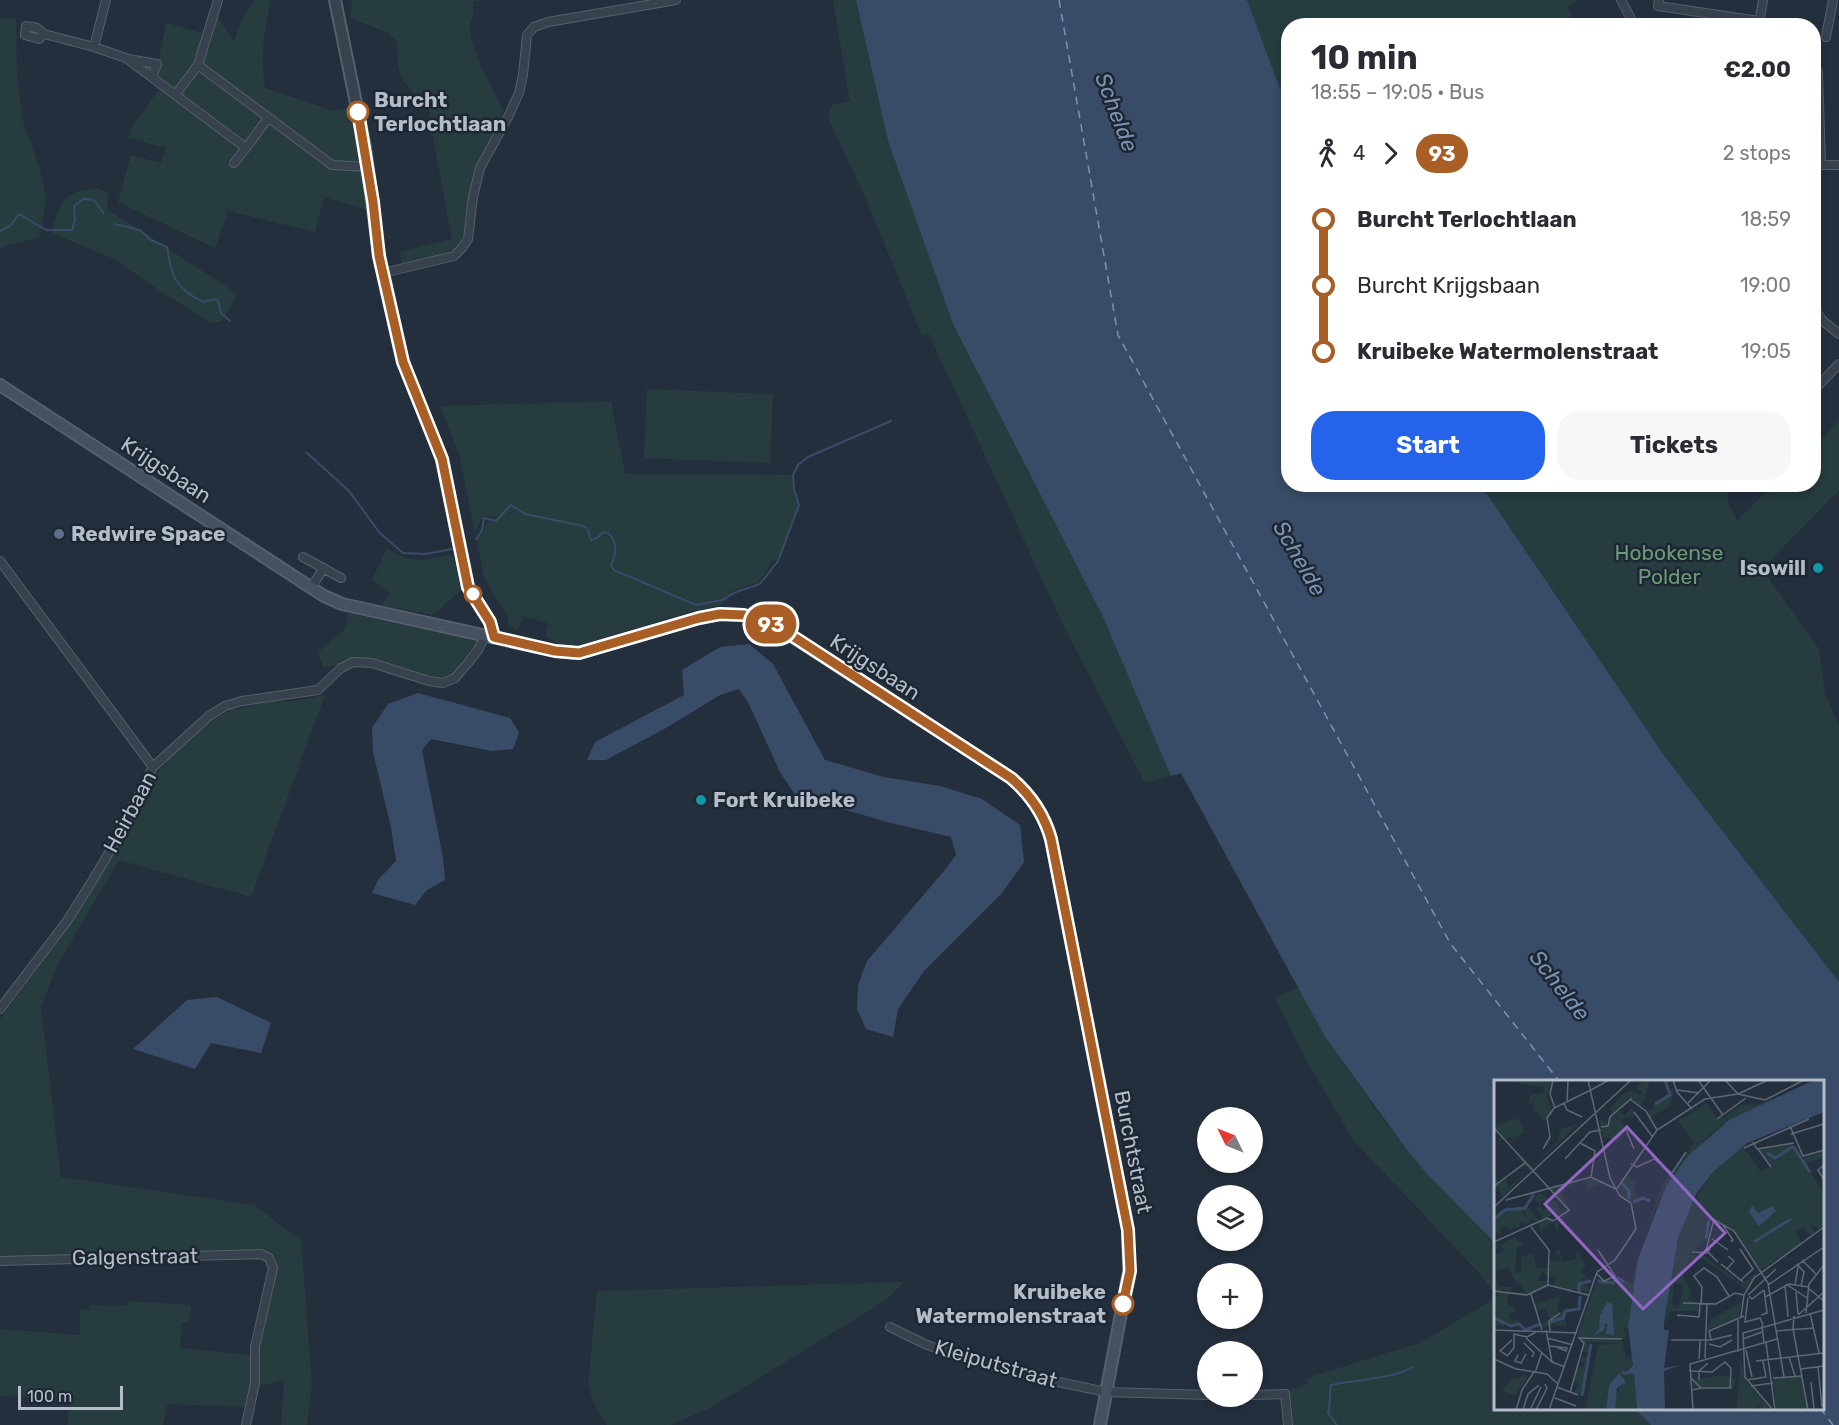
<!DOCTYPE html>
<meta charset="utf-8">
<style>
:root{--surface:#fff;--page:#f7f7f7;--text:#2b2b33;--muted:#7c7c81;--accent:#2563eb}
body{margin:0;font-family:Rubik,sans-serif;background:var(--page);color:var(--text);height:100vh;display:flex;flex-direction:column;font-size:22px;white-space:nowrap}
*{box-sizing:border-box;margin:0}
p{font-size:20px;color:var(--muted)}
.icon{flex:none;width:33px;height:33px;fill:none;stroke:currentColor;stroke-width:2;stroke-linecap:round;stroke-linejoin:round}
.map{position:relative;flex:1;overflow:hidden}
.panel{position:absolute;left:1281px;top:18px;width:540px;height:474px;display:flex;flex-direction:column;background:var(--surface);border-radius:24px;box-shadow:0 3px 9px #0003}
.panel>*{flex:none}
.badge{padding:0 12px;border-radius:20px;font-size:21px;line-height:39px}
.needle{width:39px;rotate:313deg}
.fabs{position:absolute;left:1197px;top:1107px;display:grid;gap:12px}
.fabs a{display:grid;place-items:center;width:66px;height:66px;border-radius:50%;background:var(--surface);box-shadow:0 3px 9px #0003;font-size:30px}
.scale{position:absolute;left:18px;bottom:15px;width:105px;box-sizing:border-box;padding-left:6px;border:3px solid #b4bcc9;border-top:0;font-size:16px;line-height:21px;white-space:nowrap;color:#b4bcc9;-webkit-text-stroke:4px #1d2633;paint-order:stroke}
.map>.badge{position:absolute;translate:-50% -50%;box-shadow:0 0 0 3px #fff}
.legs{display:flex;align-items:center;gap:9px;height:66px;padding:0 30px;font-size:20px}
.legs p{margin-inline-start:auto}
.overview{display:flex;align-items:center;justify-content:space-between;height:102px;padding:0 30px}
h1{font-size:33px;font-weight:700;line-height:45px}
.cta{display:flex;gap:12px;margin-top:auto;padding:12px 30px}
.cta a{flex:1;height:69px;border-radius:24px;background:var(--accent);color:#fff;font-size:24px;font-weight:700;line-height:69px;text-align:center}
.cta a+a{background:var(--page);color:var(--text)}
ul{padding:0 30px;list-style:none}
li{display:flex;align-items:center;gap:21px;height:66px;font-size:22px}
li i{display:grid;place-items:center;width:9px;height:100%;margin:0 8px;background:currentColor}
li i::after{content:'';width:15px;height:15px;margin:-8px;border:4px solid;border-radius:50%;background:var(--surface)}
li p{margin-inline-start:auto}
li:first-child i{background:linear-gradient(#0000 50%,currentColor 0)}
li:last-child i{background:linear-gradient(currentColor 50%,#0000 0)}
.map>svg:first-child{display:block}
.green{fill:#263c3f}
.water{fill:#394c67}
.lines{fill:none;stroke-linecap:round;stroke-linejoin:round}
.stream{stroke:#394c67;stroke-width:2}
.ferry{stroke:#7c92b1;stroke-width:1.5;stroke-dasharray:8 6;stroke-linecap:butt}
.minor-casing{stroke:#565f6c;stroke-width:10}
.tertiary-casing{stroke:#565f6c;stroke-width:14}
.secondary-casing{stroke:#565f6c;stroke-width:14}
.minor{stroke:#38414e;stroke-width:8}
.tertiary{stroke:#38414e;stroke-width:10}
.secondary{stroke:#465061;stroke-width:10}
.line-1-casing{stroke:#fff;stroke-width:14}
.line-1{stroke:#a85e24;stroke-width:9}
.stop-1-dot{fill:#fff;stroke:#a85e24;stroke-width:3}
.service-dot{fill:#5c6f8a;stroke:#1d2633;stroke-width:2}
.culture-dot{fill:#0f9aa8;stroke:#1d2633;stroke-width:2}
.labels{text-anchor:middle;stroke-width:5;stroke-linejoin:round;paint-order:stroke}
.stop-label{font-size:21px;font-weight:bold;fill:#b4bcc9;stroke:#1d2633;text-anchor:start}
.street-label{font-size:21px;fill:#b4bcc9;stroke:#1d2633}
.poi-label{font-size:21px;font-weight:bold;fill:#b4bcc9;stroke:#1d2633;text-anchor:start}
.park-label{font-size:21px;fill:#6b9a76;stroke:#1d2633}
.water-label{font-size:22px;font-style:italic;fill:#7c92b1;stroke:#1d2633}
.inset-river{fill:none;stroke:#394c67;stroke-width:3}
.inset-road{fill:none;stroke:#5e6776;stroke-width:1.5}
.view{fill:#9266c3;fill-opacity:0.15;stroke:#9266c3;stroke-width:3}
.inset-edge{fill:none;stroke:#b4bcc9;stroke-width:3}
</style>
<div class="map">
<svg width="1839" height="1425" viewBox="0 0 1839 1425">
<rect width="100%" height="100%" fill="#242f3e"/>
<path class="green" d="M254,0H271C264,33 260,54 265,88L334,111L350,107L367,210L324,197L315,232L228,211L215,248L118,202L131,155L161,163L166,148L128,138L131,128L165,81L156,74L166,23L210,35L215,14L234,41L242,18Z
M352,0H484L473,2C475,14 470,19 470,29C470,50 494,92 504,111L476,168L462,239L456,249L447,253L402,265L399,252L452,239L429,116L431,114L403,81L398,67L397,42L389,33L350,18Z
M833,0H856L888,141L953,324L1103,617L1171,776L1145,783L1065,629L929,334L922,336L869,206L828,117L832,105L850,101Z
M1247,0H1578L1567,7L1579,25L1288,26V110Z
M0,18H16L17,73L22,118L40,170L46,198L40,237L0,248Z
M99,188L109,194L107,209L238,294L222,321L212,323L160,291L116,260L52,233C59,201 64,191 99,188Z
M647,389L773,394L770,463L644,458Z
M611,401L625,474L793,475L794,489L799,505L779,560L772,561L759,582L730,592H736L719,606L697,610L579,645L556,643L545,636L549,623L523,617L518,631L508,624L507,615L485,580L476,539L487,522L496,521L497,516H484L479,523L475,533L459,454L440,406Z
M1839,421V490L1768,563L1764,572L1819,649L1825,694L1839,725V982L1666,758L1481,485H1728V502L1737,520L1774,485L1814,484V446Z
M387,548C411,565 426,560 453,554L461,590L433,615L382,605L390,593L372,580Z
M348,613L467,638L476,641V645C471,658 456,674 442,679C416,675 390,660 364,659C348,658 337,667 323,667L318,652L345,629Z
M325,695L251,897L119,860L58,964L41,1006L61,1177L254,1205L301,1240L312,1385L307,1425H281L284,1380L259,1386L258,1357L277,1266L274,1256L266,1251H252L0,1257V1019L64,933L112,856L156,775L167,761L208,723L229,711L267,702L302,700Z
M1298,987L1325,1037L1388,1126L1427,1174L1495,1243V1293L1479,1273L1354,1141L1310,1067L1275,998Z
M904,1282L888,1298L875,1307L712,1407L671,1425H607L593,1401L588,1385L597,1291Z
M1495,1298L1496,1408L1635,1409L1651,1425H1292L1288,1391L1308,1384L1307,1378L1422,1342Z
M128,1301L191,1305L189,1322H182L180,1348L250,1355L251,1384L248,1407L167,1404L163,1425H67L70,1399L0,1396V1329L80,1335V1309L89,1310V1305L127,1306Z"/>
<path class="water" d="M856,0H1247L1288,110V484L1481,485L1666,758L1839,982V1425H1651L1635,1409L1822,1408V1082H1496L1495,1243L1427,1174L1407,1150L1325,1037L1181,773L1171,776L1103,617L953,324L888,141Z
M749,644L773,664L825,760L884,777L940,786L982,799L1020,825L1024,862L1002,893L924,971L898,1009L893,1037L866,1029L857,1009L858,985L867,961L944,871L956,855L951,837L887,822L795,795L780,772L749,704L739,689L720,695L666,728L606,760H587L595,742L684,695L682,670L720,647Z
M418,693L510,718L519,733L513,749L492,751L431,739L422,750L443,858L445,880L427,890L415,905L372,893L378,880L396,861L391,827L373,752L372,728L388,704Z
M217,997L271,1023L261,1053L211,1043L195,1069L133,1049L187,1000Z"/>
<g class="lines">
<path class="stream" d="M114,224L140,230L151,240L167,247C171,276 176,289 203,302L215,299L218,301L221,313L230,321
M0,231L11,225L19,214L46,230H72L75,220L74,206L83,199L94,200L104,214
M306,452L349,491L379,532L403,553L426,554L452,549
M476,539L482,530L484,518L496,521L511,505L525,514L583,526L587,528L591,540L597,538L603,532L608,533C618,542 617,553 611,565L614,570L696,605L722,600L736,592L760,584L778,561L799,505L794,489L793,475L798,465L808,457L891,421
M1337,1425L1328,1413C1331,1403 1329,1395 1331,1385C1358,1379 1389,1380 1413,1367"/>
<path class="ferry" d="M1059,0L1118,335L1450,943L1560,1082
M1820,1408L1833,1425"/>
<defs>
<path id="minor" d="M1621,0L1635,26
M1659,0L1658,6L1759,21
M1759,24L1763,0
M44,34L39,39L25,35L26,26L37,28L44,34L94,47L126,58L246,148L268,118
M1826,37L1833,0
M94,47L106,0
M128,59L157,64L152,77
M198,65L218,0
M1818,72L1821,165
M176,94L198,65L332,165L368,167
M234,163L246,148
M1814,165H1839
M383,273L454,256L462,248L468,239L473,197L480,168L509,115L519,93L523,75L527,35L534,27L548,22L676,0
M1814,309L1823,321L1839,334
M1814,390L1839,364
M303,557L341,578
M0,561L153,767
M311,588L323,569
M0,1009L67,921L91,883L110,851L153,767L209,716L225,706L242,701L318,690L341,668L353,662L372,663L429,681L443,683L455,678L468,663L478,650L485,636
M0,1261L261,1254L269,1258L273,1268L255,1347V1383L246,1425
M890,1327L927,1345L970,1360L1035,1377L1106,1392L1208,1395
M1252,1395L1285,1394L1288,1425"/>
<path id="tertiary" d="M335,0L365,147L379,256L403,362L442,459L468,587L490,622L494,637"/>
<path id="secondary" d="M0,385L324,596L342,604L555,651L579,653L699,618L720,614L744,615L779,628L1011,778C1031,795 1044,814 1051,839L1128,1230L1129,1271L1100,1425"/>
</defs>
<use href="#minor" class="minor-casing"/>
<use href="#tertiary" class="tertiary-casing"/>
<use href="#secondary" class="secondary-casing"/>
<use href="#minor" class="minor"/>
<use href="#tertiary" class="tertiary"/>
<use href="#secondary" class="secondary"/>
</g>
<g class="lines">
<defs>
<path id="line-1" d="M358,112L373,202L379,256L403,362L442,459L468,587L490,622L494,637L555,651L579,653L699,618L720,614L744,615L780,628L1011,778C1031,795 1044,814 1051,839L1128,1230L1130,1271L1123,1304"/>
</defs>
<use href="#line-1" class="line-1-casing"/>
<use href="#line-1" class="line-1"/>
</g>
<g class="stop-1-dot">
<circle cx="358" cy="112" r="10"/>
<circle cx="473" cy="594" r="8"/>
<circle cx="1123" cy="1304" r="10"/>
</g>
<circle class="service-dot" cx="59" cy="534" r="6"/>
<g class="culture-dot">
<circle cx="1818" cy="568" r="6"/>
<circle cx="701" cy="800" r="6"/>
</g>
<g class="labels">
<g class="stop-label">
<text x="374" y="107">Burcht<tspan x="374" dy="24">Terlochtlaan</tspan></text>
<text x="1106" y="1299" text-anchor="end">Kruibeke<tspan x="1106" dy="24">Watermolenstraat</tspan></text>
</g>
<g class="street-label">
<text transform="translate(166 470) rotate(33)" y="7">Krijgsbaan</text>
<text transform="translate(875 667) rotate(33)" y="7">Krijgsbaan</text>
<text transform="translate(130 812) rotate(-62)" y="7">Heirbaan</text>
<text transform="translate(1133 1152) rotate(79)" y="7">Burchtstraat</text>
<text transform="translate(135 1257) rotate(-1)" y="7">Galgenstraat</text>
<text transform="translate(996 1364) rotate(16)" y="7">Kleiputstraat</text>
</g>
<g class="poi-label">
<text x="71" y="541">Redwire Space</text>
<text x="1806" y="575" text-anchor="end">Isowill</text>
<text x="713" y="807">Fort Kruibeke</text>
</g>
<g class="park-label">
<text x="1669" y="560">Hobokense<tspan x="1669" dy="24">Polder</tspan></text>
</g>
<g class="water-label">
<text transform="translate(1117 112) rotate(69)" y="8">Schelde</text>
<text transform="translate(1300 558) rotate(60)" y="8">Schelde</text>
<text transform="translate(1560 985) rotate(52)" y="8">Schelde</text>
</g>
</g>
<g transform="translate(1494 1080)">
<rect width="330" height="330" fill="#242f3e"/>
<path d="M23,0H58L53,16L59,34L50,41L39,29L40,23H35L36,15L50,13L49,7L31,4L24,14L29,5ZM156,0L149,23L146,26L138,20L119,35L116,29L128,15L135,11L147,15L148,11L143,10L145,4ZM181,8L176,26L155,38L152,33L160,28L159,25ZM286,16L283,20L235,40L214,56L172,106L149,155L170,101L200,63L184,41L213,23L222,38L231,37L247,25L266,24ZM138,27L141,37L127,39L132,49L124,61L109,57L106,39L115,45L114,37L120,35L126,43L122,34L125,31L131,35ZM25,38L30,52L15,64L38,87L64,61L66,49L84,44L37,89L32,85L36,90L8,117L5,107L0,112V90L4,102L29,83L14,64L22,56L3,62L8,56L0,45ZM31,86L35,91L14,108L12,98ZM274,52L249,67L267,92L276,86L265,69L271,67L298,63L308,78L330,70V78L311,84L330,112V146L325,150L317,144L321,153L317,156L309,147L302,151L307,163L267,190L238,150L216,138L213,158L196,175L211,176L247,204L264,192L252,209L209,179H195L189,197L197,212L194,219L204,223L205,231H177L171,243L178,184L191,134L219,92L238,73ZM180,204L190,205L184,229L178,224ZM133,94L142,104L139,109L146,120L140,122L127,115L125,106ZM98,98L110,103L95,110L89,100L77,104L68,114L77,131L65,143L63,152L60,143L68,137L61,132L53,137L58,143L47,151L44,142L50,139L42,129L45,126L49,131L56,126L50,120L45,125L41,120L44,113L62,122L69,135L75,131L54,108ZM33,126L45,141L37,139L33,145L27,142L25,147L17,149L10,146L6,148V154L0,150V135L27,129L33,138L30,129ZM21,157L30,166L23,167L21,193L27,192V176L39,174L43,188H50L56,187L55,180L67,181L66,176L60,174L65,168L69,182L83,178L82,171L84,172L92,186L87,192L97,201L91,204V197L86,203L95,208L92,214L90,210L86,215L85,209H78L77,213L59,206L62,197L53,196L48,191L44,201H54L53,206L46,211L43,206L45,212L32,215L27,205L31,203L23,205L14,187L0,192V175L11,170L5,166L0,170V163L5,166ZM144,174L137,247L129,249L133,259H109L128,261L132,277L137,276V270L139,285L128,292L140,293L143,330H121V315L129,304L125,293L115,305L112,330H91L104,265L126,263L97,262L91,265H98L89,316L78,314L86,304L79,301L82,289L91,286L86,277L91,278L95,273L88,271L90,265L84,256L87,244L105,196L107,203L122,196L138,203ZM1,194L5,207H18L16,213L9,208L6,212L13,213L14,225L20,226L21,232L15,234L18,242L24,239V247L11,243L10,247L0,246L3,236L0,217L5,215L0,210ZM65,216L68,217L64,223V234L72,229L85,228L70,233L86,234H72V247L61,245V242L58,246L48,247L47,243L56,239L51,228L42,232L40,224ZM248,221L244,238L213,250L217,240ZM247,278L252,301L277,330H264L268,324L258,330H242ZM29,294L34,297L21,316L8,310L19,297L24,300ZM227,295L242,299L240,308L199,306V300ZM308,296L313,330H282L280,299Z" fill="#263c3f" fill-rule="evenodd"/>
<path d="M330,0V32L253,63L219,92L202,114L184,158L170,243V250H175L170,288L186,285L170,291L171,330H143L140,293L130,295L127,291H133L139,285L134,247L144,179L172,106L195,75L235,40L316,2ZM258,125L264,133L278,126L282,131L265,146L255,132ZM113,222L118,224L120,255L111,254L114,245L111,242L110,250L98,257L105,250L106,235ZM125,293L132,302L123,308L121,330H112L115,305Z" fill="#394c67"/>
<path class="inset-river" d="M161,24L176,15L171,0M299,66L316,92M273,73L281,78L298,67M128,103L135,111V119M139,122L149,118L156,121M0,139L11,130L31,128L40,114M212,159L215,140M260,162L297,139M104,201L119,203L124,198L130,202M85,212V204L97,201M0,238L17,246L25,244L31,250L46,244M56,242L69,238L71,231L85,229L86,216M140,255L147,243L156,181L173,130L214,76L253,47L330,17M141,256L147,269L158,330M142,256L168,260M88,316L97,264"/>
<path class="inset-road" d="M59,0L56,14L61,28M179,0L183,12L198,29M204,0L229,35M231,0L244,14M97,10L115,0M183,10L205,13M244,14L274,0M137,20L152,31L163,50M73,22L74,0M70,23L73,30L88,37M194,23L217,0M140,32L158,56M223,39L252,18M296,46L309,76L330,70M107,47L114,46L116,37L138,18M0,48L75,130L59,141L53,138L0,162M132,50L140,69M297,54L330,44M259,62L263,69L300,63M86,63L101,71L97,97M250,68L315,39M49,69L56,57L53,38L60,28L97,10M264,69L277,87M71,79L96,52L107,50M137,84L143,87L160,79L178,93L192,72M330,85L324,90L330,100M0,106L31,83M122,110L163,50L211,19L244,14L271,20L310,0M12,120L97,97L122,109M0,127L137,0M217,138L240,151L274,203L290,297M220,139L212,170L224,182M229,145L239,160L237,162M37,147L55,170L54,205M218,159L234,170M246,169L259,189L247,200M198,172L213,173L216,169M308,180L322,194M227,184L249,202M303,184L310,192L307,206M233,189L240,181L234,176M103,194L110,201L121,196L104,170M292,204L313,218M54,205L94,215M274,205L330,167M291,205L294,237M301,205L304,187M314,208L330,221M0,211L33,215L54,205M302,212L304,234M37,214L48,250M254,215L282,189M255,216L258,219L270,210M271,217L295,204L315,207M254,218L251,242L266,238L269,245M189,223L222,224L241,213L250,215M207,224L208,207L200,196L210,188L223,197L235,216M312,233L315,204L330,185M316,233L325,273M267,235L273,233L270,210M304,235L330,212M186,236L183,235L205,237L206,224M300,236L299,249L314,330M247,237L250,215L260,198L330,147M268,245L270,263M0,250L83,253M52,250L58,282M56,251L55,241L66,233M282,251L320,248M32,258L58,282L71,287M53,258L79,265M86,258L128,259M249,259L268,252M177,260H217L238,255M217,260L215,251L250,236M30,263L40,273L38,277M272,263L281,330M215,264L226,267L238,260M55,266L73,268L72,271L63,267M252,270L258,297M244,272V238M14,275L20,268V254L33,257L42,252M24,275L21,281L27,283L32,274M14,276L6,271L18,260M295,277L301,296M211,278L213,224M0,279L22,289L53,294L64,304M205,279L206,261M262,281L330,273M324,287L328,327M307,289L330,286M195,291L218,292L231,282L237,288L236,308M41,293L48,272M197,298L207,308L198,310M279,298L309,296M205,300V291L214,283M253,300L272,297L269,281M317,302L320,329M257,306L279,303M63,307L84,315M207,308H238M76,313L90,263L84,257M61,318L82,326M22,330L28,310L40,292M29,330L34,314L45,305M36,330L47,307M42,330L53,308L51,304M55,330L103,192L121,180L142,149L137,123L126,116L116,98L94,0M199,330L196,284L283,259M279,330L251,297L249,253L330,230"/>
<path class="view" d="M133,47L231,153L149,229L51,124Z"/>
<rect width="330" height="330" class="inset-edge"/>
</g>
</svg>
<div class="fabs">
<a><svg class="needle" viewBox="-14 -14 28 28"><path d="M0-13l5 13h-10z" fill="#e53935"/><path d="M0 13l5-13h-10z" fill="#7c7c81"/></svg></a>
<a><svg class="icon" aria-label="layers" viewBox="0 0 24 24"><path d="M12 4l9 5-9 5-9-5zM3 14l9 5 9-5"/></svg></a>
<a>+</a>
<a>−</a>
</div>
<div class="scale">100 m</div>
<b class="badge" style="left:771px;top:624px;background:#a85e24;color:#fff">93</b>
<section class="panel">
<div class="overview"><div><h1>10 min</h1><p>18:55 – 19:05 · Bus</p></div><b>€2.00</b></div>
<div class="legs"><svg class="icon" aria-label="walk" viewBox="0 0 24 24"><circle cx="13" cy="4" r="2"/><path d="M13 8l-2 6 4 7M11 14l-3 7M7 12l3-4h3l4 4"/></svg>4<svg class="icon" aria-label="forward" viewBox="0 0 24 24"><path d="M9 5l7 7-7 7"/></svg><b class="badge" style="background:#a85e24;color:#fff">93</b><p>2 stops</p></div>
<ul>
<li><i style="color:#a85e24"></i><b>Burcht Terlochtlaan</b><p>18:59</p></li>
<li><i style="color:#a85e24"></i><span>Burcht Krijgsbaan</span><p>19:00</p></li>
<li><i style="color:#a85e24"></i><b>Kruibeke Watermolenstraat</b><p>19:05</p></li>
</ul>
<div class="cta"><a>Start</a><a>Tickets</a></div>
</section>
</div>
